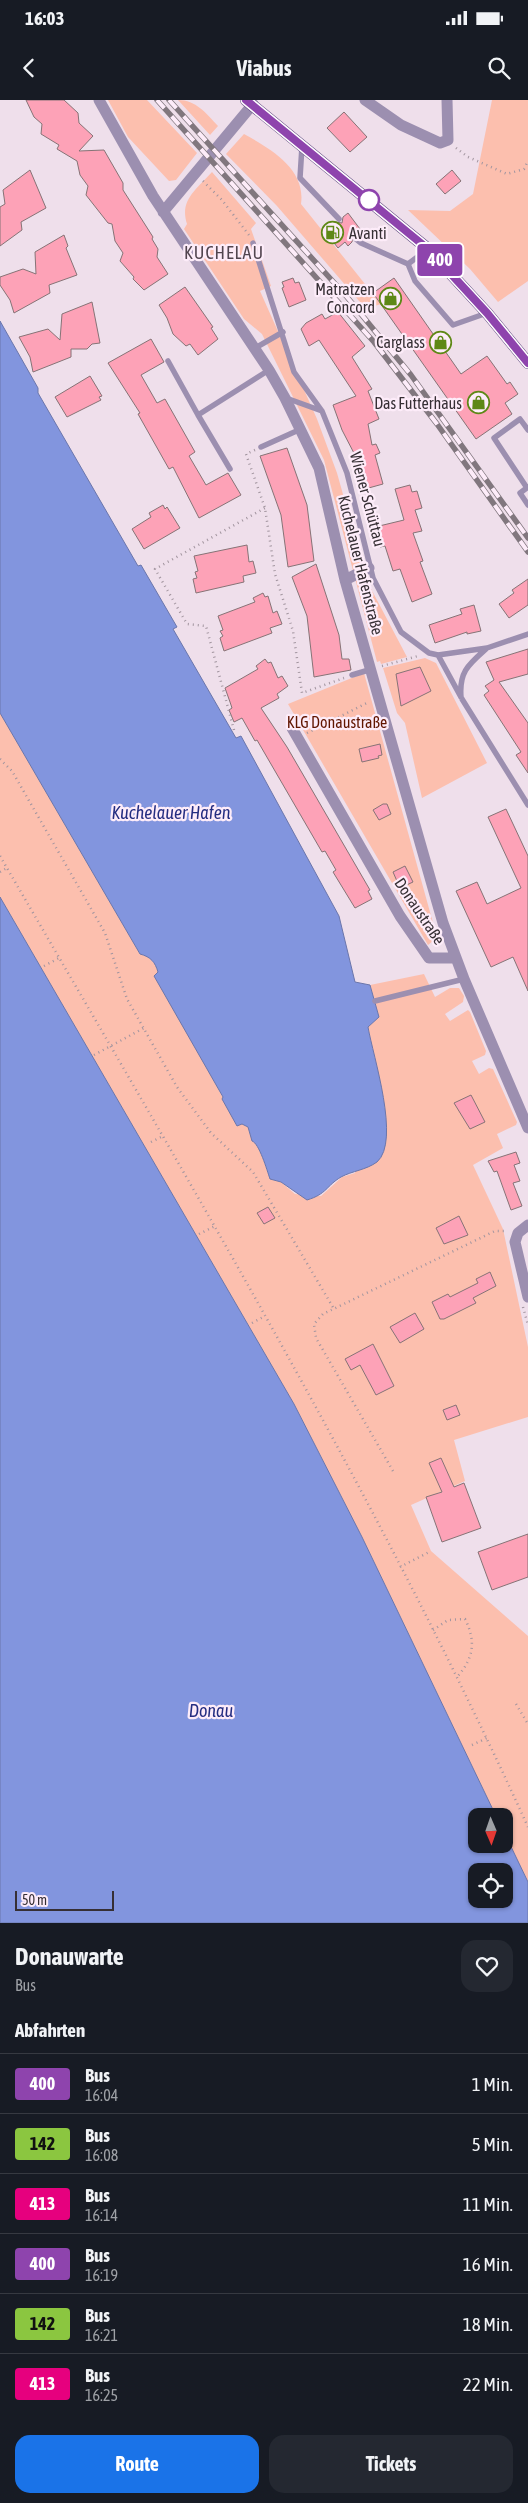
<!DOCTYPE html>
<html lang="de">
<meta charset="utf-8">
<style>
:root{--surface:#171b24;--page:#242831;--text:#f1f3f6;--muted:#9ea1a6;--line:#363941;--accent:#1a73e8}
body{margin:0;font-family:"Asap Condensed",sans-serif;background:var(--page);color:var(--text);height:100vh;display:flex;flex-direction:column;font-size:19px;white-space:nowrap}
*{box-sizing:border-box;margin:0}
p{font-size:16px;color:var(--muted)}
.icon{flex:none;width:28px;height:28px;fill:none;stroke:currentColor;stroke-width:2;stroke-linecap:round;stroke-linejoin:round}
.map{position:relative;height:1823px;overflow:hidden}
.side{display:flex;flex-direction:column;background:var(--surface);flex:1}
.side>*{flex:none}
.badge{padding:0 10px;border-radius:4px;font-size:18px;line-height:32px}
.needle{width:32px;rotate:178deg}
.buttons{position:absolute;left:468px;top:1708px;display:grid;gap:10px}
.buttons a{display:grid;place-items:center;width:45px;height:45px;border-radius:10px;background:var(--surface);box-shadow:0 1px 4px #0004;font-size:25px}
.scale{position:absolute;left:15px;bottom:12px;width:99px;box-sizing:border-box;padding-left:5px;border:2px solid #362f34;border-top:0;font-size:14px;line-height:18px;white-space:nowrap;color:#362f34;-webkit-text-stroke:4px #fdecf9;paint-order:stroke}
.map>.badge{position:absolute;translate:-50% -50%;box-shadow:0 0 0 2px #fff}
h2{padding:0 15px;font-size:19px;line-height:45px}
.round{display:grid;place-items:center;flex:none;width:52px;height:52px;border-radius:15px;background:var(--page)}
.summary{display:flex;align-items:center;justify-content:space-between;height:85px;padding:0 15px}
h1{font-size:24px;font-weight:700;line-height:38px}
.action{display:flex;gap:10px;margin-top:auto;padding:10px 15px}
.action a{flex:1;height:58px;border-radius:15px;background:var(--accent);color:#fff;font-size:20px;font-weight:700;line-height:58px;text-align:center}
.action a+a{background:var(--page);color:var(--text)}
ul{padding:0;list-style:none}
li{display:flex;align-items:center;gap:15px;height:60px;padding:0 15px;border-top:1px solid var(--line)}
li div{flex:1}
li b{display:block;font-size:19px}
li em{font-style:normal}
li .badge{min-width:55px;font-weight:700;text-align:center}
.status{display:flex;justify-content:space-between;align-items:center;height:35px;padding:0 25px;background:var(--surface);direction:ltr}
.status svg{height:14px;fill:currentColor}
header{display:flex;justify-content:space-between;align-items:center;height:65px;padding:0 15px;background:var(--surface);font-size:22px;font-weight:700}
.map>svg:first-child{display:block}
.green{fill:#fcbfae}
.water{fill:#8295de;stroke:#6b76ab;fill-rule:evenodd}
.building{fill:#fda2b7;stroke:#867376}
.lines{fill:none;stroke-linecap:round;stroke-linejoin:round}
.path{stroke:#a2959f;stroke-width:2.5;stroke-dasharray:1 4;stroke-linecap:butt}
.lane{stroke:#9c8fb0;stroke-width:5.5}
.street{stroke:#9c8fb0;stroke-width:11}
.primary{stroke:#614881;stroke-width:12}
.rail-casing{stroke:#81777e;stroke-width:5.5}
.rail{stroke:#fdecf9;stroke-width:4;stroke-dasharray:11;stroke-linecap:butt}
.line-casing{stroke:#fff;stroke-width:11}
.line{stroke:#8e44ad;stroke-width:8}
.stop-dot{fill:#fff;stroke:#8e44ad;stroke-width:2.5}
.labels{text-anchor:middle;stroke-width:4.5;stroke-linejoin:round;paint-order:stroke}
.poi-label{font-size:16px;fill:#362f34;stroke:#fdecf9;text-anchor:end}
.street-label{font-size:16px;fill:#362f34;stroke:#fdecf9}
.park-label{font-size:16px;fill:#611500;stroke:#fdecf9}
.neighbourhood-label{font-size:18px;letter-spacing:1px;fill:#52454f;stroke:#fdecf9}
.water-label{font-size:18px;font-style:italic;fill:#242d81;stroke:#fdecf9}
</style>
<div class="status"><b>16:03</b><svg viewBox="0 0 49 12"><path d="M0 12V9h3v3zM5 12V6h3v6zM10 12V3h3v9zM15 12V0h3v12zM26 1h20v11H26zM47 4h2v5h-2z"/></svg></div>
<header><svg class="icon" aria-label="back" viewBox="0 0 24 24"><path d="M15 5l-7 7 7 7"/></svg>Viabus<svg class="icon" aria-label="search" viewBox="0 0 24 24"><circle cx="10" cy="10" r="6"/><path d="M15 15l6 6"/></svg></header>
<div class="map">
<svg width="528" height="1823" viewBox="0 0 528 1823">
<rect width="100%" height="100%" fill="#efdfeb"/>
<path class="green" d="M108,0H147L197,53L176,80L169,81L128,37Z
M178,0C196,0 206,13 218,26L210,35Z
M492,0H528V181L498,202L470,169L408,110L450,111L473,94Z
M244,34C271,49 306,69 301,104L381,204L366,209L277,106L226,54Z
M212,72L256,123L251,129L271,186L260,191L317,319L337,373L368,483L407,557L381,564L380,561L377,562L324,360L262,234L244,219L184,129L187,124C179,100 197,89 212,72Z
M425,558L436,563L487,663L422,698L405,623L397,613L383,568Z
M364,573L433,823V841L428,845L288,604Z
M0,613L140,854L148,857L155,864L237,1026L242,1024L248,1027L252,1040C259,1043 267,1070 270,1079L281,1082L295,1094L321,1096L342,1077L355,1073L370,939L368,927L379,917L370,885L424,874L435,897L450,888H459L464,896L463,902L445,914L450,921L468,910L470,912L486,951L485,955L472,961L479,974L489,968L493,969L517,1022L516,1025L497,1034L503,1048L473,1065L503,1129L528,1247V1317L454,1340L465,1381L411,1405L431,1451L528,1536V1782L504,1732V1716H496L362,1437L294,1304L0,797Z"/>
<path class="water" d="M0,221L38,288V293L138,466L141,465L177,527L173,529L236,638L241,636L339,816L355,882L370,885L379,917L368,927C373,956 401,1041 377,1062C366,1070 352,1071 341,1077C326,1086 327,1094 307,1100L281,1082L270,1079C267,1070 259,1043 252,1041L248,1027L242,1024L237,1026L222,999L223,997L154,876L158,872C155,862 151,857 140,854L0,613Z
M0,797L294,1304L362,1437L496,1716H476V1744H504V1732L528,1782V1823H0ZM476,1771H504V1799H476Z"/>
<path class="building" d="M26,0H64L78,13L79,23L93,36L79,51L104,50L123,83V90L153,137L152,139L158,149L157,157L168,174L144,190L133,179L134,177L120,161L123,153L115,141L112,124L108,123L86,95L88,86L80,75L77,61L57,49L59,45L41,34L42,24L34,17Z
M344,12L367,37L350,52L327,28Z
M30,70L46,108L21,122L22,130L0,146V107L5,104L3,90Z
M452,70L461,81L445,94L436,84Z
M348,113L363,133L360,136H353L352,142L348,146L345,142L338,148L324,130L335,122L342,123L343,117Z
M64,135L68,146L66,148L77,175L49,185L50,193L14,213L10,200L0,185V177L23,169L36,174L35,152Z
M293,178L295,183L299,182L306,200L289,207L282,188L284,187L282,182Z
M394,178L461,274L487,256L507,284L510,282L518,294L505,303L512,314L476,339L373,193Z
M185,187L213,227L211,228L218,239L198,255L190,244L186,246L173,234L167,218L159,205Z
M92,202L100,243L92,244L87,249H71V257L33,272L30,257L19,237L48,229L60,240L62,214Z
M338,212L365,246L352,257L372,289L368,291L379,319L368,324L372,345L376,344L380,353L375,355L383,384L365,389L357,359L342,330L333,305L356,296L319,240L309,246L301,229L306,223L322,214L325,219Z
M151,239L164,262L141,275L157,303L165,299L195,352L189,356L206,385L228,373L241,395L199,418L173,367L169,369L138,314L140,313L108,263Z
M90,276L102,296L99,297L101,300L67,317L55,297Z
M287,348L307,405L314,461L288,467L281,415L260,356Z
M410,385L412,392L417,391L422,408L415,410L422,431L413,433L423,461L420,462L432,494L412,502L400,469L393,471L385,446L380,447L375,427L404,420L395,389Z
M163,405L165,409L167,407L180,428L144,449L132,429L151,417L149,413Z
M247,445L249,462L253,461L256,473L243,476L244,482L196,493L193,479L197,478L195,472L198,471L194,456Z
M316,464L339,535L342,559H349L351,570L314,577L307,516L292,477Z
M528,479V505L509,518L499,504L514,493L512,490Z
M263,493L265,497L268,496L273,513L277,511L282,524L270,528L272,533L224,551L220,538L223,536L220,531L223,530L218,516L255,502L253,498Z
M474,505L481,531L467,534V532L435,543L429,525L462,514L460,509Z
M528,549V574L499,582L528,623V673L516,655L521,652L484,595L489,591L485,586L494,580L486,562Z
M265,559L268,563L271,562L278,578L282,576L288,586L277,594L279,598L261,608L287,647L370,790L368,791L372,799L355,808L333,772L336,770L325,751L322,752L257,640L255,641L242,618L234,622L229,610L232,608L230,602L225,588L258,569L256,566Z
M420,567L431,591L401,606L396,574Z
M380,644L382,655L378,656L379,658L362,662L359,649Z
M383,704H387L391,714L379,720L373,710Z
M506,709L528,756V891L513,857L491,867L456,791L477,782L487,804L521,788L488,717Z
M405,766L413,782L400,788L393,772Z
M471,995L485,1022L470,1029L454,1003Z
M516,1052L520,1063L514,1065L520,1081L513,1083L522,1106L511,1110L497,1071L494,1072L488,1061Z
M268,1107L275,1118L264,1124L257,1113Z
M459,1116L468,1135L444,1144L436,1128Z
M490,1172L496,1186L473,1198L476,1203L444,1219H440L432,1202L448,1194L450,1197L478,1183L476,1179Z
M415,1213L424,1229L400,1243L390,1227Z
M373,1244L394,1286L376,1295L360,1265L351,1270L345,1259Z
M456,1305L460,1315L447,1320L443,1310Z
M441,1358L454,1387L464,1383L481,1428L442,1442L426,1397L442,1392L429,1363Z
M528,1434V1477L492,1490L478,1452Z"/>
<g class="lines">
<path class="path" d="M456,48L468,57L507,74L524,69L528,61
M203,81L222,100L249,135
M255,350L246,354L265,408L275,474L293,531L302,593L344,578
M382,566L418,556
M234,630L206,526L187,524L155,469L265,408
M307,633L369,602
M0,659L12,671L105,833L127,899L177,987L211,1033L253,1072L334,1209
M0,756C185,1075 375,1391 528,1727
M0,772L7,768
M44,866L59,858
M94,955L144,928
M151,1042L163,1036
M199,1134L215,1126
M523,1207L528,1225
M252,1223L265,1216
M393,1371L316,1238L314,1224L323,1214L495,1131H506
M400,1467L431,1451
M433,1530L448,1520L465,1519C476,1541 474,1557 458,1576
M516,1604L528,1624
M472,1645L487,1638"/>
<path class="lane" d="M302,46L300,78L339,119
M356,139L361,143L408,164L415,181L453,225L487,213
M253,143L294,272L322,311L347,373L373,478L401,532L429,553L438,555L462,599L528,705
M408,164L428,149
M255,248L283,232
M168,261L198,315
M286,298L322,311
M261,347L301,329
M230,369L198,315L269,270
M528,387L520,393L528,405
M527,388L494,338L520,319L528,330
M438,555L487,548L528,534
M352,575L372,569
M461,597C459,572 468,565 486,549
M375,901L464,879"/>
<path class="street" d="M99,0L153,96L269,270L285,298L319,368L345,480L443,823L464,879L528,1028
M365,0L401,25L440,43L448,40L447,0
M163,112L253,4
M345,480L369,468
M292,628L400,816L429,858H455
M528,1125L518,1133L515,1142L528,1197"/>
<path class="primary" d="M246,0L428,149L487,213L528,263"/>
<defs>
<path id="rail" d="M157,0L374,242L437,324L528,452
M169,0L347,197L411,275L528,438"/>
</defs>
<use href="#rail" class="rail-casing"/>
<use href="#rail" class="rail"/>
</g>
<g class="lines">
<defs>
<path id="line" d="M246,0L428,149L487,213L528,263"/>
</defs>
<use href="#line" class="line-casing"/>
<use href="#line" class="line"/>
</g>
<defs>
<symbol id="fuel-ring" viewBox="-11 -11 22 22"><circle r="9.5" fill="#fdecf9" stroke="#5e8816" stroke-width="1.5"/><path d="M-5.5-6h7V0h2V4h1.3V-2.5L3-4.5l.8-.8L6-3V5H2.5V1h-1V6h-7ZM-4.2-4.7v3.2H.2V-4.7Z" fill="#5e8816"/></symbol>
<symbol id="shop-ring" viewBox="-11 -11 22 22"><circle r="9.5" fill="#fdecf9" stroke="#5e8816" stroke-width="1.5"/><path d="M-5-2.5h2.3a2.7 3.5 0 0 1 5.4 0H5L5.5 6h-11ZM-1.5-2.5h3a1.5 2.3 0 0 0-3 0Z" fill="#5e8816"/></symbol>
</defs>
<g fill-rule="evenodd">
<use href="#fuel-ring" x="320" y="120" width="25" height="25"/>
<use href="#shop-ring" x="378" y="186" width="25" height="25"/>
<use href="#shop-ring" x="428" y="230" width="25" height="25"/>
<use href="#shop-ring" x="466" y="290" width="25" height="25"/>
</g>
<circle class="stop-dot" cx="369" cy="100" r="10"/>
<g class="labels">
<g class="poi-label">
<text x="349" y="139" text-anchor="start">Avanti</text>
<text x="375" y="195">Matratzen<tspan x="375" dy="18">Concord</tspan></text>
<text x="425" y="248">Carglass</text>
<text x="462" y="309">Das Futterhaus</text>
</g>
<g class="street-label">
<text transform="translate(368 399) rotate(75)" y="6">Wiener Schüttau</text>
<text transform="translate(361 465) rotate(76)" y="6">Kuchelauer Hafenstraße</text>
<text transform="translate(420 811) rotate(56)" y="6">Donaustraße</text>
</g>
<g class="park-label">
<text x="337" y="628">KLG Donaustraße</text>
</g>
<g class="neighbourhood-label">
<text x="224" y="159">KUCHELAU</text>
</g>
<g class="water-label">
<text x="171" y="719">Kuchelauer Hafen</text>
<text x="211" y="1617">Donau</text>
</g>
</g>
</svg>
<div class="buttons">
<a><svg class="needle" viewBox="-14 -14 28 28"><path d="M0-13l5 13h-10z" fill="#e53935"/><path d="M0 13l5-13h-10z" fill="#9ea1a6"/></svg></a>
<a><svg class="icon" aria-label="locate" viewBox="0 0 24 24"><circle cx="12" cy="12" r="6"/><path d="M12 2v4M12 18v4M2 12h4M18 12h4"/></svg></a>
</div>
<div class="scale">50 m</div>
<b class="badge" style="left:440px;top:160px;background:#8e44ad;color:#fff">400</b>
</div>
<section class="side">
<div class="summary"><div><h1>Donauwarte</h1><p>Bus</p></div><a class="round"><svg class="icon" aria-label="heart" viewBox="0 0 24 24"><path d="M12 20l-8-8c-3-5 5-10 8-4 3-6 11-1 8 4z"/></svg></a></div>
<h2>Abfahrten</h2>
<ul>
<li><span class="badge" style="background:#8e44ad;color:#fff">400</span><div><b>Bus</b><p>16:04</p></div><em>1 Min.</em></li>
<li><span class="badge" style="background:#8bc640;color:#111">142</span><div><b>Bus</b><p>16:08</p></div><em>5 Min.</em></li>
<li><span class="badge" style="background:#e6007e;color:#fff">413</span><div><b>Bus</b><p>16:14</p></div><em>11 Min.</em></li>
<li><span class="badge" style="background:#8e44ad;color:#fff">400</span><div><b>Bus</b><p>16:19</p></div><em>16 Min.</em></li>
<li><span class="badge" style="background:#8bc640;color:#111">142</span><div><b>Bus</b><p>16:21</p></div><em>18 Min.</em></li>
<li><span class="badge" style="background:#e6007e;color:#fff">413</span><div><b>Bus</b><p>16:25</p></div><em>22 Min.</em></li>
</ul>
<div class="action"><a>Route</a><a>Tickets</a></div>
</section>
